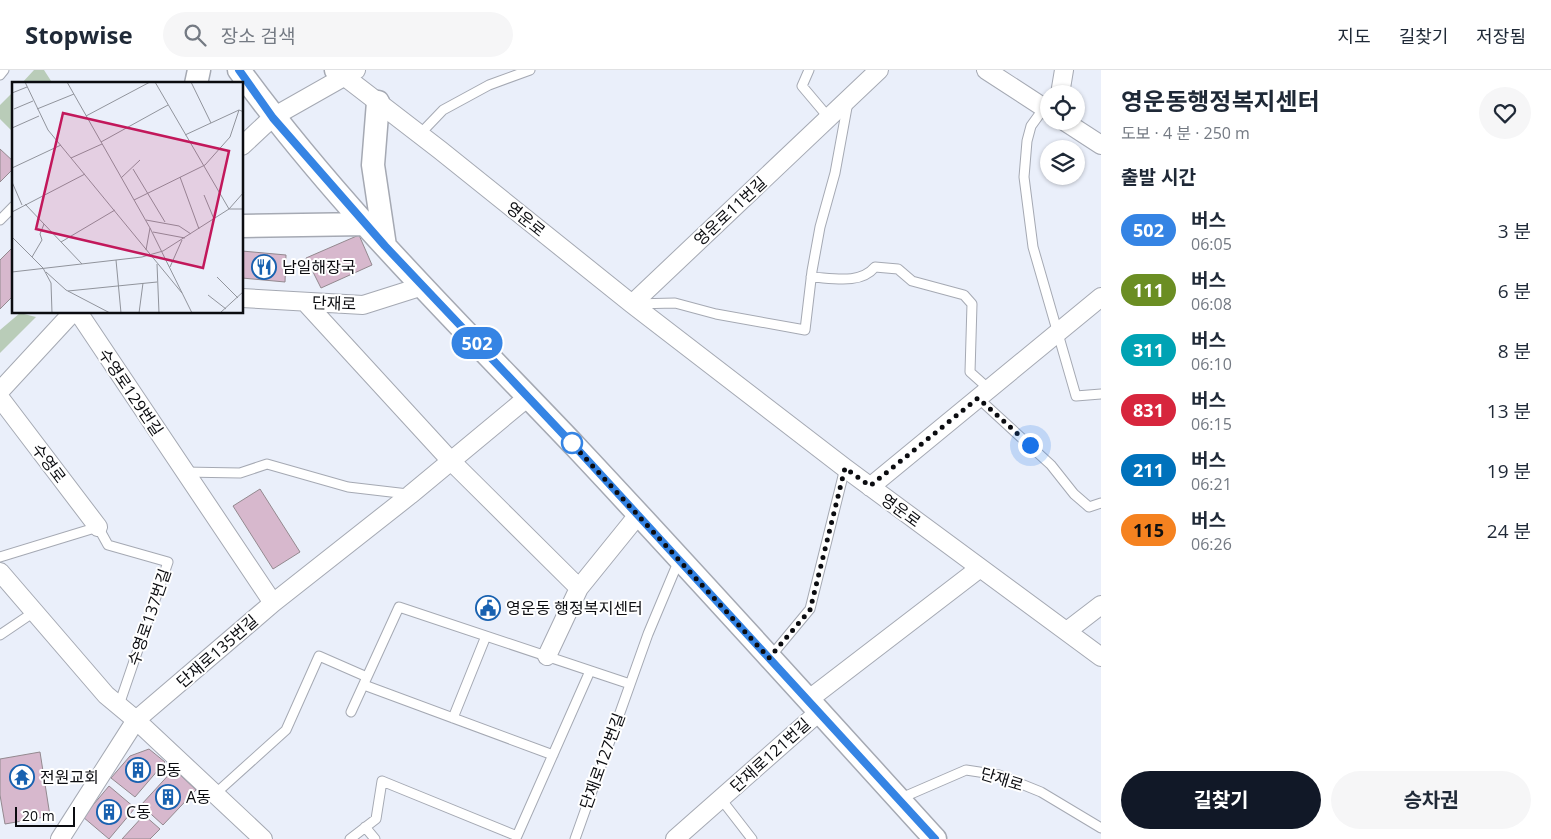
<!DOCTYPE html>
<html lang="ko">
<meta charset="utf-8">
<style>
:root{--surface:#fff;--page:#f6f6f7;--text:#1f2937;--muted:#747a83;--line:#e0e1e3;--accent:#111827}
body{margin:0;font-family:"Open Sans","Noto Sans KR",sans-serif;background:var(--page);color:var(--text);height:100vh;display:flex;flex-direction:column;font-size:19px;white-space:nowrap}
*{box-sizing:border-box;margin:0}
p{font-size:16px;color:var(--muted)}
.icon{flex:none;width:28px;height:28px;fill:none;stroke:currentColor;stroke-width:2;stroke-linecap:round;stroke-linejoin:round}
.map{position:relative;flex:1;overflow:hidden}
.panel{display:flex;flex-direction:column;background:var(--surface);width:450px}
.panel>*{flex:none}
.badge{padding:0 10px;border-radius:16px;font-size:18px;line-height:32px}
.tools{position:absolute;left:1040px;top:15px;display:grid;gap:10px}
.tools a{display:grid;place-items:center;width:45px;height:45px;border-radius:50%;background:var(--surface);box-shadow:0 1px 4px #0004;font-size:25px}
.scale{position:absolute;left:15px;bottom:12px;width:60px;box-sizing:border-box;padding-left:5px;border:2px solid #0b0c10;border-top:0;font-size:14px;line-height:18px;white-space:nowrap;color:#0b0c10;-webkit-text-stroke:4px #fff;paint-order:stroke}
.you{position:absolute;width:25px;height:25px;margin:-12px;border:4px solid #fff;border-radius:50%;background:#1a73e8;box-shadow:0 0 0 8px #1a73e833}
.map>.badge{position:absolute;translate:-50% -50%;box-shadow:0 0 0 2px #fff}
h2{padding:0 20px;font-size:19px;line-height:45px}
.round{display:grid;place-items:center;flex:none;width:52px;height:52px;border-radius:26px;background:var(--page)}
.summary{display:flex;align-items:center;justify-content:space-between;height:85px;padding:0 20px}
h1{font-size:24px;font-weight:700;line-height:38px}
.action{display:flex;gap:10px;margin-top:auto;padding:10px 20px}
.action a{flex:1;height:58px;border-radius:30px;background:var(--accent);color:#fff;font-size:20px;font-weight:700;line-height:58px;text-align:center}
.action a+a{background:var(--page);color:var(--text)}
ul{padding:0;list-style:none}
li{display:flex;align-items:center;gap:15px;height:60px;padding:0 20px}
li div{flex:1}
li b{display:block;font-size:19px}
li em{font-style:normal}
li .badge{min-width:55px;font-weight:700;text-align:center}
header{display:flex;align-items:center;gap:30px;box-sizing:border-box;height:70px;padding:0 25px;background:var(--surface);border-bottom:1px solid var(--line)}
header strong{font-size:24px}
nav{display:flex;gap:28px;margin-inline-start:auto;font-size:18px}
.search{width:350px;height:45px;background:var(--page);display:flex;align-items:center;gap:12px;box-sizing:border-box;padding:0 18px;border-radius:28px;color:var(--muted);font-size:19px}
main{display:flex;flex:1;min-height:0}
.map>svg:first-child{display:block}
.green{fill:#b9ccb8}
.building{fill:#d7b8cd;stroke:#93898f}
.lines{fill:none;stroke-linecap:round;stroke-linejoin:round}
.service-casing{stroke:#a5a9b3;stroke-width:11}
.minor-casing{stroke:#a5a9b3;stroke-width:20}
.tertiary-casing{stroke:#a5a9b3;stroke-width:25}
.service{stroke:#fff;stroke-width:9}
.minor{stroke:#fff;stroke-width:18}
.tertiary{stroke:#fff;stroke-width:22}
.line-casing{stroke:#fff;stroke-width:11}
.line{stroke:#3584e4;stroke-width:8}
.walk{stroke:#0b0c10;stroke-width:5;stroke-dasharray:0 9}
.stop-dot{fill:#fff;stroke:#3584e4;stroke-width:2.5}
.labels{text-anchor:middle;stroke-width:4;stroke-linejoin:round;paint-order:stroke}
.street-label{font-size:16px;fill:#0b0c10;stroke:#fff}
.poi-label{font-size:16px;fill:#0b0c10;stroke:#fff;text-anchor:start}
.inset-road{fill:none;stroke:#91949c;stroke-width:1}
.view{fill:#c2185b;fill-opacity:0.15;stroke:#c2185b;stroke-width:2.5}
.inset-edge{fill:none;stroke:#0b0c10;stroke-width:2.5}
</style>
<header>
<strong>Stopwise</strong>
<div class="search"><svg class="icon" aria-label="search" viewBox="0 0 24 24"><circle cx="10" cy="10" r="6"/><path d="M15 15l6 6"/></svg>장소 검색</div>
<nav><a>지도</a><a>길찾기</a><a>저장됨</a></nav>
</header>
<main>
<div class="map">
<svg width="1101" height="769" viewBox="0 0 1101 769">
<rect width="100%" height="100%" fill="#eaeffa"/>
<path class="green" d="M34,0H44L53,14H21Z
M14,21V63L0,49V35Z
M20,243L36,247L0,283V260Z"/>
<path class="building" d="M0,79L14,92V98L0,112Z
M359,165L372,195L321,218L306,188Z
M14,176V225L0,239V190Z
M242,181L286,185L285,212L242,208Z
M260,419L300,482L273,499L233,436Z
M149,679L165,692L135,727L111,708L130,686Z
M40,682L50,746L5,754L0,725V689Z
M174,699L196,720L163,755L141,735Z
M109,716L135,738L109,769L83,747Z
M144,745L160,759L150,769H122Z"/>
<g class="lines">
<defs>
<path id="service" d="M809,0L802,16L829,48
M0,5L4,0
M1044,38L1031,56L1027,71L1024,107L1033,177L1076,326L1101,324
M420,64L443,40L489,15L530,0
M0,150L14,136
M811,207C832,208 860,215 875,197L898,199L912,211L964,225L972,234L970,302L989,319
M634,234L675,233L716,244L805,260L812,201L820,157L835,103L848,32
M978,328L1051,395L1074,424L1089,437L1101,433
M184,402L240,403L267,394L348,417L408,424
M0,487L98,457L108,475L168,492L119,635
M0,565L34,542
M771,586L810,539L845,398
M364,615L553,685
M351,642L399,537L630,614
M453,648L486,566
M215,724L286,660L319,586L367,607
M721,729L752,769
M899,729L966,700L999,705L1041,722L1101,758
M365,757L375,769
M350,769L376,749L382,711L517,766L590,601
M575,769L648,564L679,490"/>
<path id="minor" d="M986,0L1049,41
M344,6L440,80L632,234L845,398L1101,587
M1060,24L1064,0
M1064,51L1101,75
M242,76L273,47L356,0
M242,228L363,235L423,216
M305,232L451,391L579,518
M632,234L879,0
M78,242L273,533
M0,321L73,242
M0,328L98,457
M870,417L1101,227
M0,502L106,625L136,650L263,769
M1067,561L1101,535
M547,586L579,518L638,445
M808,630L980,498
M60,769L136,650L273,533L410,425L528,327
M675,769L819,642"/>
<path id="tertiary" d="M239,0C338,136 460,255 576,377C697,506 816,638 935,769
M336,0L344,6
M196,14L199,0
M378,32L373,95L385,176
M242,156L366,154"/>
</defs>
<use href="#service" class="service-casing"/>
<use href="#minor" class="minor-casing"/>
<use href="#tertiary" class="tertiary-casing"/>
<use href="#service" class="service"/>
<use href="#minor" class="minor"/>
<use href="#tertiary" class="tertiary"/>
</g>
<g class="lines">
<defs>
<path id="line" d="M239,0L273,48L385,176L580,382L935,769"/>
</defs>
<use href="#line" class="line-casing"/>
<use href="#line" class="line"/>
<path class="walk" d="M572,373L567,368L769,588L810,540L845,398L870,416L978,328L1030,375"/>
</g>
<defs>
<symbol id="restaurant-ring" viewBox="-11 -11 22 22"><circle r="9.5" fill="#fff" stroke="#1861b0" stroke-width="1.5"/><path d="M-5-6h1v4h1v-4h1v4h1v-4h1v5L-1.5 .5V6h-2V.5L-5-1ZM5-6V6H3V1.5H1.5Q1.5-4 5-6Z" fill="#1861b0"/></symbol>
<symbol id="civic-ring" viewBox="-11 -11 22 22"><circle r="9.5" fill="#fff" stroke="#1861b0" stroke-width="1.5"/><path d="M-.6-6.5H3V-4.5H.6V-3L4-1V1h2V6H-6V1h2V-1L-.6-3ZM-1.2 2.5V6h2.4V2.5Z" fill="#1861b0"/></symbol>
<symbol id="building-ring" viewBox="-11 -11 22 22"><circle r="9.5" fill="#fff" stroke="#1861b0" stroke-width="1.5"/><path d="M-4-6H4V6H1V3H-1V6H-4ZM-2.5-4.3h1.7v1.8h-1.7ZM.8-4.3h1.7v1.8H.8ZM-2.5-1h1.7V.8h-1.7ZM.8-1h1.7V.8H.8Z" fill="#1861b0"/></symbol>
<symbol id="temple-ring" viewBox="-11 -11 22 22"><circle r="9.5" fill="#fff" stroke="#1861b0" stroke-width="1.5"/><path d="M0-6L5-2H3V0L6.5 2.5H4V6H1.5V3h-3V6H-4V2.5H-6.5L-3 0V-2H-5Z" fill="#1861b0"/></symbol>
</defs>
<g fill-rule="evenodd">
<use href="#restaurant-ring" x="250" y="183" width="28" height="28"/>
<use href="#civic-ring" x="474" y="524" width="28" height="28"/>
<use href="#building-ring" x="124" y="686" width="28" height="28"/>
<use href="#temple-ring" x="8" y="693" width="28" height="28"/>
<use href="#building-ring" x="154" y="713" width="28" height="28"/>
<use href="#building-ring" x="95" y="728" width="28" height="28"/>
</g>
<circle class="stop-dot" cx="572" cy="373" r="10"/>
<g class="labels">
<g class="street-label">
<text transform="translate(730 141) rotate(-43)" y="6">영운로11번길</text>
<text transform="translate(526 149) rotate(39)" y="6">영운로</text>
<text transform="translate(334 233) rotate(2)" y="6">단재로</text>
<text transform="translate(131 322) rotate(56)" y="6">수영로129번길</text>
<text transform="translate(49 393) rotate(53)" y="6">수영로</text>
<text transform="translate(901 440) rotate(36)" y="6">영운로</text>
<text transform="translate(149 547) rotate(-71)" y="6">수영로137번길</text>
<text transform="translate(217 581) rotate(-41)" y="6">단재로135번길</text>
<text transform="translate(770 685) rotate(-42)" y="6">단재로121번길</text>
<text transform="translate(602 691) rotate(-70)" y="6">단재로127번길</text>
<text transform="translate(1002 709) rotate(17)" y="6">단재로</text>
</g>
<g class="poi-label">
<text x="282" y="203">남일해장국</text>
<text x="506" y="544">영운동 행정복지센터</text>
<text x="156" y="706">B동</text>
<text x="40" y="713">전원교회</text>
<text x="186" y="733">A동</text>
<text x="126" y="748">C동</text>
</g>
</g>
<g transform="translate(12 12)">
<rect width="231" height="231" fill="#eaeffa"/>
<path class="inset-road" d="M13,0L36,48L170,211M55,0L138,146L180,231M143,0L217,127H232M179,0L199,41M0,11L15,5M2,27L21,19M25,27L62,12M74,34L138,0M0,46L27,34M173,53L227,28L232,30M89,60L156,23M59,76L90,62M0,86L49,63M121,87L153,140M168,95L187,147M109,96L128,78M0,100L10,123M192,113L202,137M122,118L193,83L218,55L227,28M13,122L70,182M0,130L73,92M134,138L167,144L179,152M141,150L173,156M0,155L31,186L39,201L40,231M49,160L103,128M134,168L138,146M20,175L30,158L28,152L32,142M104,178L109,231M145,182L147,231M158,185L170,158M0,190L130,175L151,169L217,127L232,110M34,190L54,208L98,231M205,195L226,216M56,209L145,200M196,213L214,227M127,231L131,201M208,231L232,209"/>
<path class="view" d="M51,31L217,69L191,186L24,147Z"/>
<rect width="231" height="231" class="inset-edge"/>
</g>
</svg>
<div class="tools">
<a><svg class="icon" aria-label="locate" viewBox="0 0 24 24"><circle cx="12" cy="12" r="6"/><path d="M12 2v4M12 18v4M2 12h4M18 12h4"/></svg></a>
<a><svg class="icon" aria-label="layers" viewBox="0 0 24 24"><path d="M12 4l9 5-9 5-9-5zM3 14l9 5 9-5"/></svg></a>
</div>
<div class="scale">20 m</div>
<div class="you" style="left:1030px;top:375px"></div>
<b class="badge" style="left:477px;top:273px;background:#3584e4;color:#fff">502</b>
</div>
<section class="panel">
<div class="summary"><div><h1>영운동행정복지센터</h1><p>도보 · 4 분 · 250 m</p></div><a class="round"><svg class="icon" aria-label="heart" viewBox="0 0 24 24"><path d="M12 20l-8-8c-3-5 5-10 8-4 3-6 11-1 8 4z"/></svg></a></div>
<h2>출발 시간</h2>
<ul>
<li><span class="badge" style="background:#3584e4;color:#fff">502</span><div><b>버스</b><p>06:05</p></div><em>3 분</em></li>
<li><span class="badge" style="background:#6b8e23;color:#fff">111</span><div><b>버스</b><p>06:08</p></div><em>6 분</em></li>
<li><span class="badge" style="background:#00a3b4;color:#fff">311</span><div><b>버스</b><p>06:10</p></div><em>8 분</em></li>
<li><span class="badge" style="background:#d7263d;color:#fff">831</span><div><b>버스</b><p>06:15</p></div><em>13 분</em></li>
<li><span class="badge" style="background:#0072bc;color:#fff">211</span><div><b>버스</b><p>06:21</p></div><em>19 분</em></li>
<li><span class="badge" style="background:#f58220;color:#111">115</span><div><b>버스</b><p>06:26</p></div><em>24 분</em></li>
</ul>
<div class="action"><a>길찾기</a><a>승차권</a></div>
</section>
</main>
